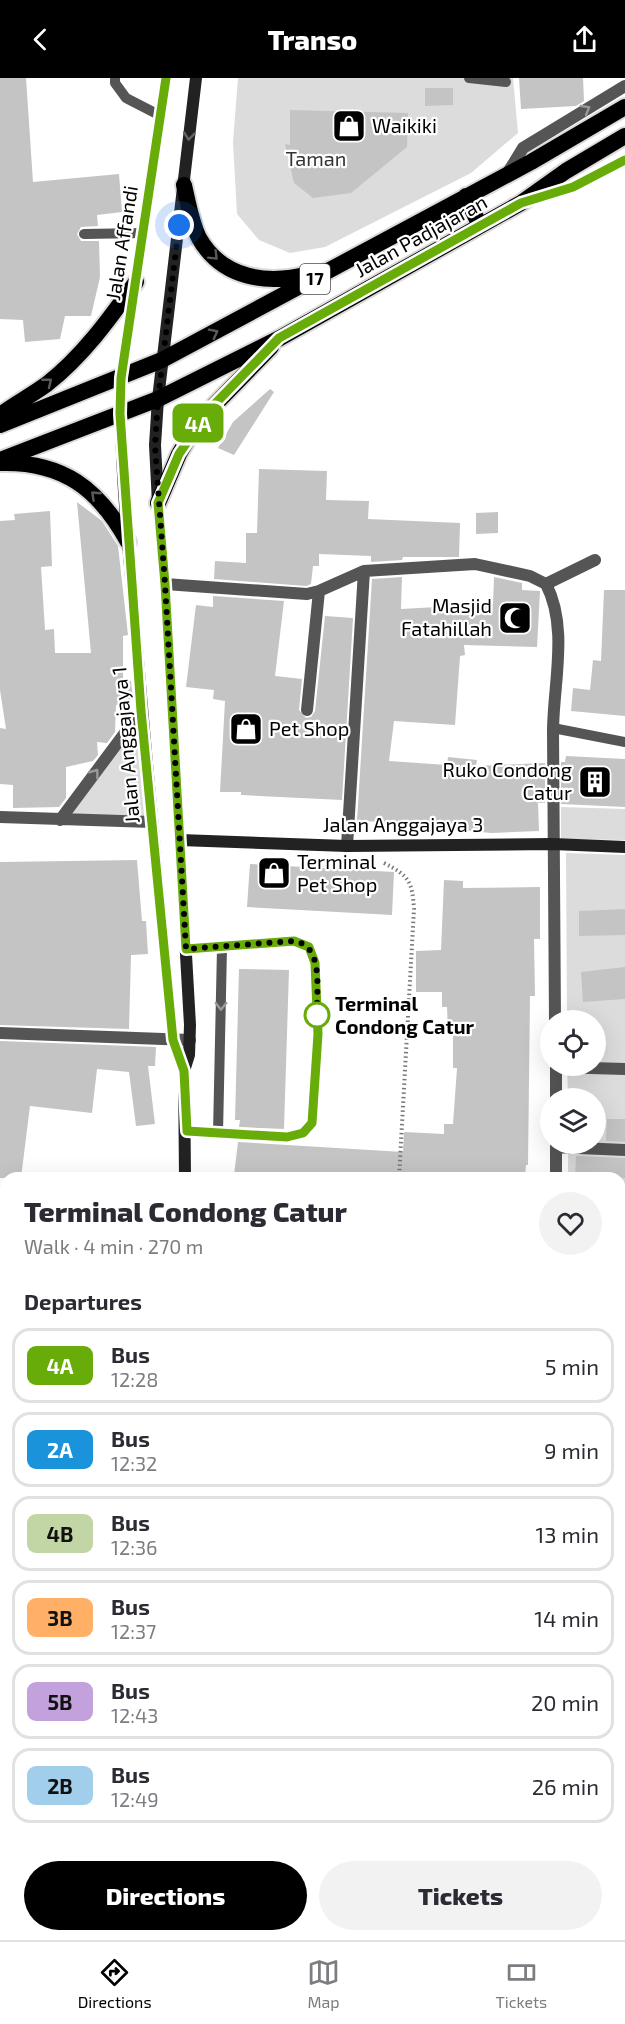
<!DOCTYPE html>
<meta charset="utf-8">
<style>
:root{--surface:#fff;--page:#f2f2f3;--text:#2b2b33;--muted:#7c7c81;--line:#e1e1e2;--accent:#000}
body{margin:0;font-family:"Exo 2",sans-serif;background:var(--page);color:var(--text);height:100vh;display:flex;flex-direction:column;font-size:22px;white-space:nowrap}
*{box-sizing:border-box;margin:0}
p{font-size:20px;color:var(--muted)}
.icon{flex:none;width:33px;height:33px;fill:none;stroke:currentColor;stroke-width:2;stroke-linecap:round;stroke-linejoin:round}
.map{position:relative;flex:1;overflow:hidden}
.drawer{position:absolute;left:0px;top:1094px;width:626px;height:770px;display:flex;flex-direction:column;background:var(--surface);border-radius:18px 18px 0 0;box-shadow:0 6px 24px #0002}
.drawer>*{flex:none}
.badge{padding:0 12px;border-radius:9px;font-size:21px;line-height:39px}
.buttons{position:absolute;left:540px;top:932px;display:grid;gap:12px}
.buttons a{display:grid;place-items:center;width:66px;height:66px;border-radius:50%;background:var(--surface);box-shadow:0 6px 24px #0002;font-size:30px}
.you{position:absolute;width:30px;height:30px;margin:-15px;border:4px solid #fff;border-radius:50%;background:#1a73e8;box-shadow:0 0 0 9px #1a73e833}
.map>.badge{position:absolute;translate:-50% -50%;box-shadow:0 0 0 3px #fff}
h2{padding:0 24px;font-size:22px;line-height:54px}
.round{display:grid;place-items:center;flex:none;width:63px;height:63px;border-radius:32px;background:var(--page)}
.head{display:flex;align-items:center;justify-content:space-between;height:102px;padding:0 24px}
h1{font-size:28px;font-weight:800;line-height:45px}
.primary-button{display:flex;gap:12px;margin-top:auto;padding:12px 24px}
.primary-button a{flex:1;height:69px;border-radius:36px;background:var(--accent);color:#fff;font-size:24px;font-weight:800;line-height:69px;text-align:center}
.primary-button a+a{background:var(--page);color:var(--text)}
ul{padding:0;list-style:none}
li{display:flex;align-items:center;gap:18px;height:75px;margin:0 12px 9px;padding:0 12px;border:3px solid var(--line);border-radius:18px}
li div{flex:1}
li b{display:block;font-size:22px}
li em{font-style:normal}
li .badge{min-width:66px;font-weight:700;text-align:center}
header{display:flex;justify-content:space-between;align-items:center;height:78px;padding:0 24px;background:var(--accent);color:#fff;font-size:27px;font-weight:800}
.tab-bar{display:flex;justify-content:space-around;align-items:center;height:84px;border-top:2px solid var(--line);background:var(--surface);font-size:16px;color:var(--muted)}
.tab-bar a{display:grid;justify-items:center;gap:3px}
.tab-bar .selected{color:var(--accent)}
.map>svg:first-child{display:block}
.green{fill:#dcdcdc}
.building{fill:#c4c4c4}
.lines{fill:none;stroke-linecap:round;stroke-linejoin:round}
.trunk-casing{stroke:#dbdbdb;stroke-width:20}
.path{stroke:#777;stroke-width:4;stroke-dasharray:1.5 3;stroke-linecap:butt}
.service{stroke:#555;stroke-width:10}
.minor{stroke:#555;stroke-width:12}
.tertiary{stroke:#555;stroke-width:12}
.secondary{stroke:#222;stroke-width:12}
.trunk{stroke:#000;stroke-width:16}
.oneway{stroke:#999}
.oneway2{stroke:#646464}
.oneway3{stroke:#595959}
.line-casing{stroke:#fff;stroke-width:14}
.line{stroke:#67ac08;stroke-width:9}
.walk{stroke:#000;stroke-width:6;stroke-dasharray:0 10.8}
.stop-dot{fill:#fff;stroke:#67ac08;stroke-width:3}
.labels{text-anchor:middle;stroke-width:4.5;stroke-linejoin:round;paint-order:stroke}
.shield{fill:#fff;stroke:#4c4c4c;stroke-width:1.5}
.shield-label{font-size:18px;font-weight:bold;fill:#000}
.poi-label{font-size:20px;fill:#000;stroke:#fff;text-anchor:start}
.park-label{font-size:20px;fill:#333;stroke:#fff}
.street-label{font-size:20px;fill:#000;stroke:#fff}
.stop-label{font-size:20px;font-weight:bold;fill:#000;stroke:#fff;text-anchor:start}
</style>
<header><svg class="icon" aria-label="back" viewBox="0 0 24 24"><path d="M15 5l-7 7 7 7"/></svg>Transo<svg class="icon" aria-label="share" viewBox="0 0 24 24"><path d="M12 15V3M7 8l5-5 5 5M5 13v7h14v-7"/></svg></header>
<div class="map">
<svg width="625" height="1862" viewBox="0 0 625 1862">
<rect width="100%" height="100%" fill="#fff"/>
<path class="green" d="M238,0H513L518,55L471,95L325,169L290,175L259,162L237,136L233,64Z
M141,633L152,744L60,742Z
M561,729L625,731V762L561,761Z
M566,775L625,777V1811L620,1701V1100L568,1099V1065H596V1020H568L567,987H596V942H567Z"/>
<path class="building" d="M0,0H26L33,104L119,96L122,134L97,137L98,148L81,149L77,156L81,163H99L100,199L91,238H65L60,261L25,264L23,242L0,241Z
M519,0H583L584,23L576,28L521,31Z
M425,10H453V27L425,28Z
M290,32L408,35L407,69L351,115L313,120L294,105L285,66L290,67Z
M270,311L274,314L234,377L218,370L233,344Z
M259,391L327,393L326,422L369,423L368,441L460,445L459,479H403L402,482L371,484V478L319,476V488H313L311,506L306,508L214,501L215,483L246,485V455H257Z
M77,424L102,443L118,468L128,557L123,558V603H131L133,622L120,621V627H116L115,654L107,665L97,664L98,677L93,683L66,689V720L59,729L13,730V707L0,706V650L6,651L0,612V443L15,442L14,436L50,433L52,488L41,489L45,552L54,551L55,575H91Z
M498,434V455L476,456V435Z
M402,499L401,531L493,526L494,499L522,505V512L540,513L537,569L464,567L465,577L460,578L455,647L394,643L389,683L447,687L448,679L477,682L476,688L545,685V725H538L539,753L491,755L387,744L357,743L372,501Z
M604,512H625V638L571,633L573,610L590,612L593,582L601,583Z
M213,518L284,523L275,598L302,601L299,632L306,640L311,639L315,633L325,538L353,540L342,722L241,717V714H220L225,623L213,621L214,612L186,609L196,527L213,529Z
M566,678L625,681V729L561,726V684H565Z
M137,782L142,843H146L148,876L131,877L129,951L0,947V784Z
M250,786L394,794L392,837L247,829Z
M444,802L463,803V810L540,809V861H534L535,918H530L528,1087H526L525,1100H279L234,1097L238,1064L403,1074L404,1054L444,1056V1046H453L457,990H453V953L448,954L447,929H442V914H416V873L441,872Z
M625,831V857L579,858V833Z
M625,889V921L583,924L581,894Z
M239,891L289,892L284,1051L239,1049L240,1042H235Z
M0,963L156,969L155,988H148L155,1046L136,1048L129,994L97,991L92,1035L30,1028L21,1100H0Z
M607,1041H625V1064L606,1063Z
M576,1078L625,1080V1100H575Z"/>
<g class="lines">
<defs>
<path id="trunk" d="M184,107C188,124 191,144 199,160C222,201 268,207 309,196
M466,118L480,148
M0,337C15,326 32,317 47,306C83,278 110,240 136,204
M0,347L162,282L531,84L625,29
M0,382L158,321L280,260L521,125L566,93L625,58
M0,385C63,383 99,411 128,464
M158,425L179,376L198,344L271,269"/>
</defs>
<use href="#trunk" class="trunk-casing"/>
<path class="path" d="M384,785C410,798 412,804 414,831L399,1100"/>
<path class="service" d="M115,0V5L126,20L161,38
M469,0L506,4
M84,156L144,155
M553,650L625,664
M186,871L294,863L309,869L315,885L318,956L312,1045L303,1055L287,1059L187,1053
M218,1055L222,870
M620,1126H625"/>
<path class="minor" d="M165,506L307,516L319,513L364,493L475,486L530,498L546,506
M546,506C569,550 553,607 553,654C553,750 554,846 555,942
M546,506L595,482
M307,632L319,513
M347,768L364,493
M0,955L190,962
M556,987V1020
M556,989L625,991
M556,1065V1100
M556,1069L625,1072
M0,1188L6,1190
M0,1273L6,1276
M620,1308H625
M620,1478H625
M0,1493L6,1495
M620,1528L625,1527
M0,1681H6
M620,1701L625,1702
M620,1744L625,1862
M0,1842H6
M341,1857L342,1862
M183,1862V1857"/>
<path class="tertiary" d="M507,96L523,70L625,8
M531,122L573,109L625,82
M0,739L152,744
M60,742L142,632"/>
<path class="secondary" d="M166,0L121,300C119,382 128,464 135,545C146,685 160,823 173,962L184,993
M180,762L347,768L553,766L625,769
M185,1100L184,993L189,977L190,947L165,506L158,425L155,367L158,321L196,0
M49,1862V1857"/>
<use href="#trunk" class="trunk"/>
</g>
<defs><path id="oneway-chevron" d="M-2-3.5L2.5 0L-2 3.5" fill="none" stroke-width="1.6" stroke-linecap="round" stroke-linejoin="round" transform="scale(1.5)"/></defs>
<g class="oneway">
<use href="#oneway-chevron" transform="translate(586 31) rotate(-30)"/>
<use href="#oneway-chevron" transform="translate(95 695) rotate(-53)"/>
<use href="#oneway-chevron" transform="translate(221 928) rotate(91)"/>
</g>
<use class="oneway2" href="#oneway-chevron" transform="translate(189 58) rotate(96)"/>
<g class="oneway3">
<use href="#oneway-chevron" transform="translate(214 178) rotate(45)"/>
<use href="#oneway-chevron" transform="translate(214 255) rotate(-27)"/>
<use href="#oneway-chevron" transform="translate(48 304) rotate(-39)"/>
<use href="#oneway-chevron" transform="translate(95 417) rotate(-137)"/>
</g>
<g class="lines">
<defs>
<path id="line" d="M166,0L121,300L120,336L141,633L173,962L184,993L187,1053L287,1059L303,1055L312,1045L318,956L315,885L309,869L294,863L186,871L165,506L158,425L179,376L209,332L279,260L521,125L573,109L625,82"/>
</defs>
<use href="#line" class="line-casing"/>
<use href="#line" class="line"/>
<path class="walk" d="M179,147L158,321L155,368L165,506L186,871L294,863C325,867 316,915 317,937"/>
</g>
<defs>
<symbol id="shop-square" viewBox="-11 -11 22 22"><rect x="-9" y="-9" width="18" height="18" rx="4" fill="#000" stroke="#fff"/><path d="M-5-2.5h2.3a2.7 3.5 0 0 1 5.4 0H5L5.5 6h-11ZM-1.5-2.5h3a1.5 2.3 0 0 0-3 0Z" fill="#fff"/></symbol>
<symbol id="mosque-square" viewBox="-11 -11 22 22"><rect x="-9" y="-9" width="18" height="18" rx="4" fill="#000" stroke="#fff"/><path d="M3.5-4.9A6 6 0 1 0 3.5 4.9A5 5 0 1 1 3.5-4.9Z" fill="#fff"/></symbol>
<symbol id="building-square" viewBox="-11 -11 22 22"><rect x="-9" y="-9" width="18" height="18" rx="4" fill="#000" stroke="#fff"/><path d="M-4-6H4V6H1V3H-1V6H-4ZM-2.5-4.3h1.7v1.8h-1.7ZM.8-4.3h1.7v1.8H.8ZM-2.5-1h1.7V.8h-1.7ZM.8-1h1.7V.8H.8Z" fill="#fff"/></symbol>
</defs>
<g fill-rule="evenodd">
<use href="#shop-square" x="330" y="29" width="38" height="38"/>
<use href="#mosque-square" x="496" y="521" width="38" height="38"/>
<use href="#shop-square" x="227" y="632" width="38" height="38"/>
<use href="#building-square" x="576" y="685" width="38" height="38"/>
<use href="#shop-square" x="255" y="776" width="38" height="38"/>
</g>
<circle class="stop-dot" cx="317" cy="937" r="12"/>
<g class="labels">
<rect class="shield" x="300" y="186" width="30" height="30" rx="4.5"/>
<g class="shield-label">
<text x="315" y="207">17</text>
</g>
<g class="poi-label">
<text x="372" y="55">Waikiki</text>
<text x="492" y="535" text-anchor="end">Masjid<tspan x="492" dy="23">Fatahillah</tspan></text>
<text x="269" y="658">Pet Shop</text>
<text x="572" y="699" text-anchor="end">Ruko Condong<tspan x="572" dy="23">Catur</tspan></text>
<text x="297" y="791">Terminal<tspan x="297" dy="23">Pet Shop</tspan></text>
</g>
<g class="park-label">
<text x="316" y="88">Taman</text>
</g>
<g class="street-label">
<text transform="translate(421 158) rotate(-29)" y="7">Jalan Padjajaran</text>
<text transform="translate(122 165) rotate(-81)" y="7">Jalan Affandi</text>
<text transform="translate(126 667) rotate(-95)" y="7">Jalan Anggajaya 1</text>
<text x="403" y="754">Jalan Anggajaya 3</text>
</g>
<g class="stop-label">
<text x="335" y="933">Terminal<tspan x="335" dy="23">Condong Catur</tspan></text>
</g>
</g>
</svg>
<div class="buttons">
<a><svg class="icon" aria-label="locate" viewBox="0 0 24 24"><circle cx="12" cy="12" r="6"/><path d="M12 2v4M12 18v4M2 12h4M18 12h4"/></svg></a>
<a><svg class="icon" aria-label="layers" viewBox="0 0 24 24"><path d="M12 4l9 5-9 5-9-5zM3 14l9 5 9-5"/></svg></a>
</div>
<div class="you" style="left:179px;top:147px"></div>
<b class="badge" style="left:198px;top:345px;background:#67ac08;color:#fff">4A</b>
<section class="drawer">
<div class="head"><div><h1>Terminal Condong Catur</h1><p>Walk · 4 min · 270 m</p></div><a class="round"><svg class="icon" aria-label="heart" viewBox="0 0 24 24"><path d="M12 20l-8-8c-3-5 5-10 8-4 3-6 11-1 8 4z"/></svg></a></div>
<h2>Departures</h2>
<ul>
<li><span class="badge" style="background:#67ac08;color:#fff">4A</span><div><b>Bus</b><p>12:28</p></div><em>5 min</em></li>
<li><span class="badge" style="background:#1a93db;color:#fff">2A</span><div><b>Bus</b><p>12:32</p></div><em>9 min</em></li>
<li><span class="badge" style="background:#c1d5a5;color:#111">4B</span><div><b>Bus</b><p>12:36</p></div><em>13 min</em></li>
<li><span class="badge" style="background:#ffaf66;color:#111">3B</span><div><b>Bus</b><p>12:37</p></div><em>14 min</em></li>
<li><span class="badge" style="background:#c3a1dd;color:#111">5B</span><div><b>Bus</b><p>12:43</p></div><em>20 min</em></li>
<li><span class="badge" style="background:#a1cfeb;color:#111">2B</span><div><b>Bus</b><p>12:49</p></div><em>26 min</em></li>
</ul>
<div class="primary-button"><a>Directions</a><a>Tickets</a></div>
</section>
</div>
<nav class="tab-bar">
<a class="selected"><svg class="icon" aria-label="directions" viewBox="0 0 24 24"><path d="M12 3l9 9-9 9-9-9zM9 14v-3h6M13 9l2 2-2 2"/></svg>Directions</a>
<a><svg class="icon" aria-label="map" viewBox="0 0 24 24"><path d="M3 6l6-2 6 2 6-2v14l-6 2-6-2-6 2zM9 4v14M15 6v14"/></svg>Map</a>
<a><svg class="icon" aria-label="tickets" viewBox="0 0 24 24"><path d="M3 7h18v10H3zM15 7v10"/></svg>Tickets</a>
</nav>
